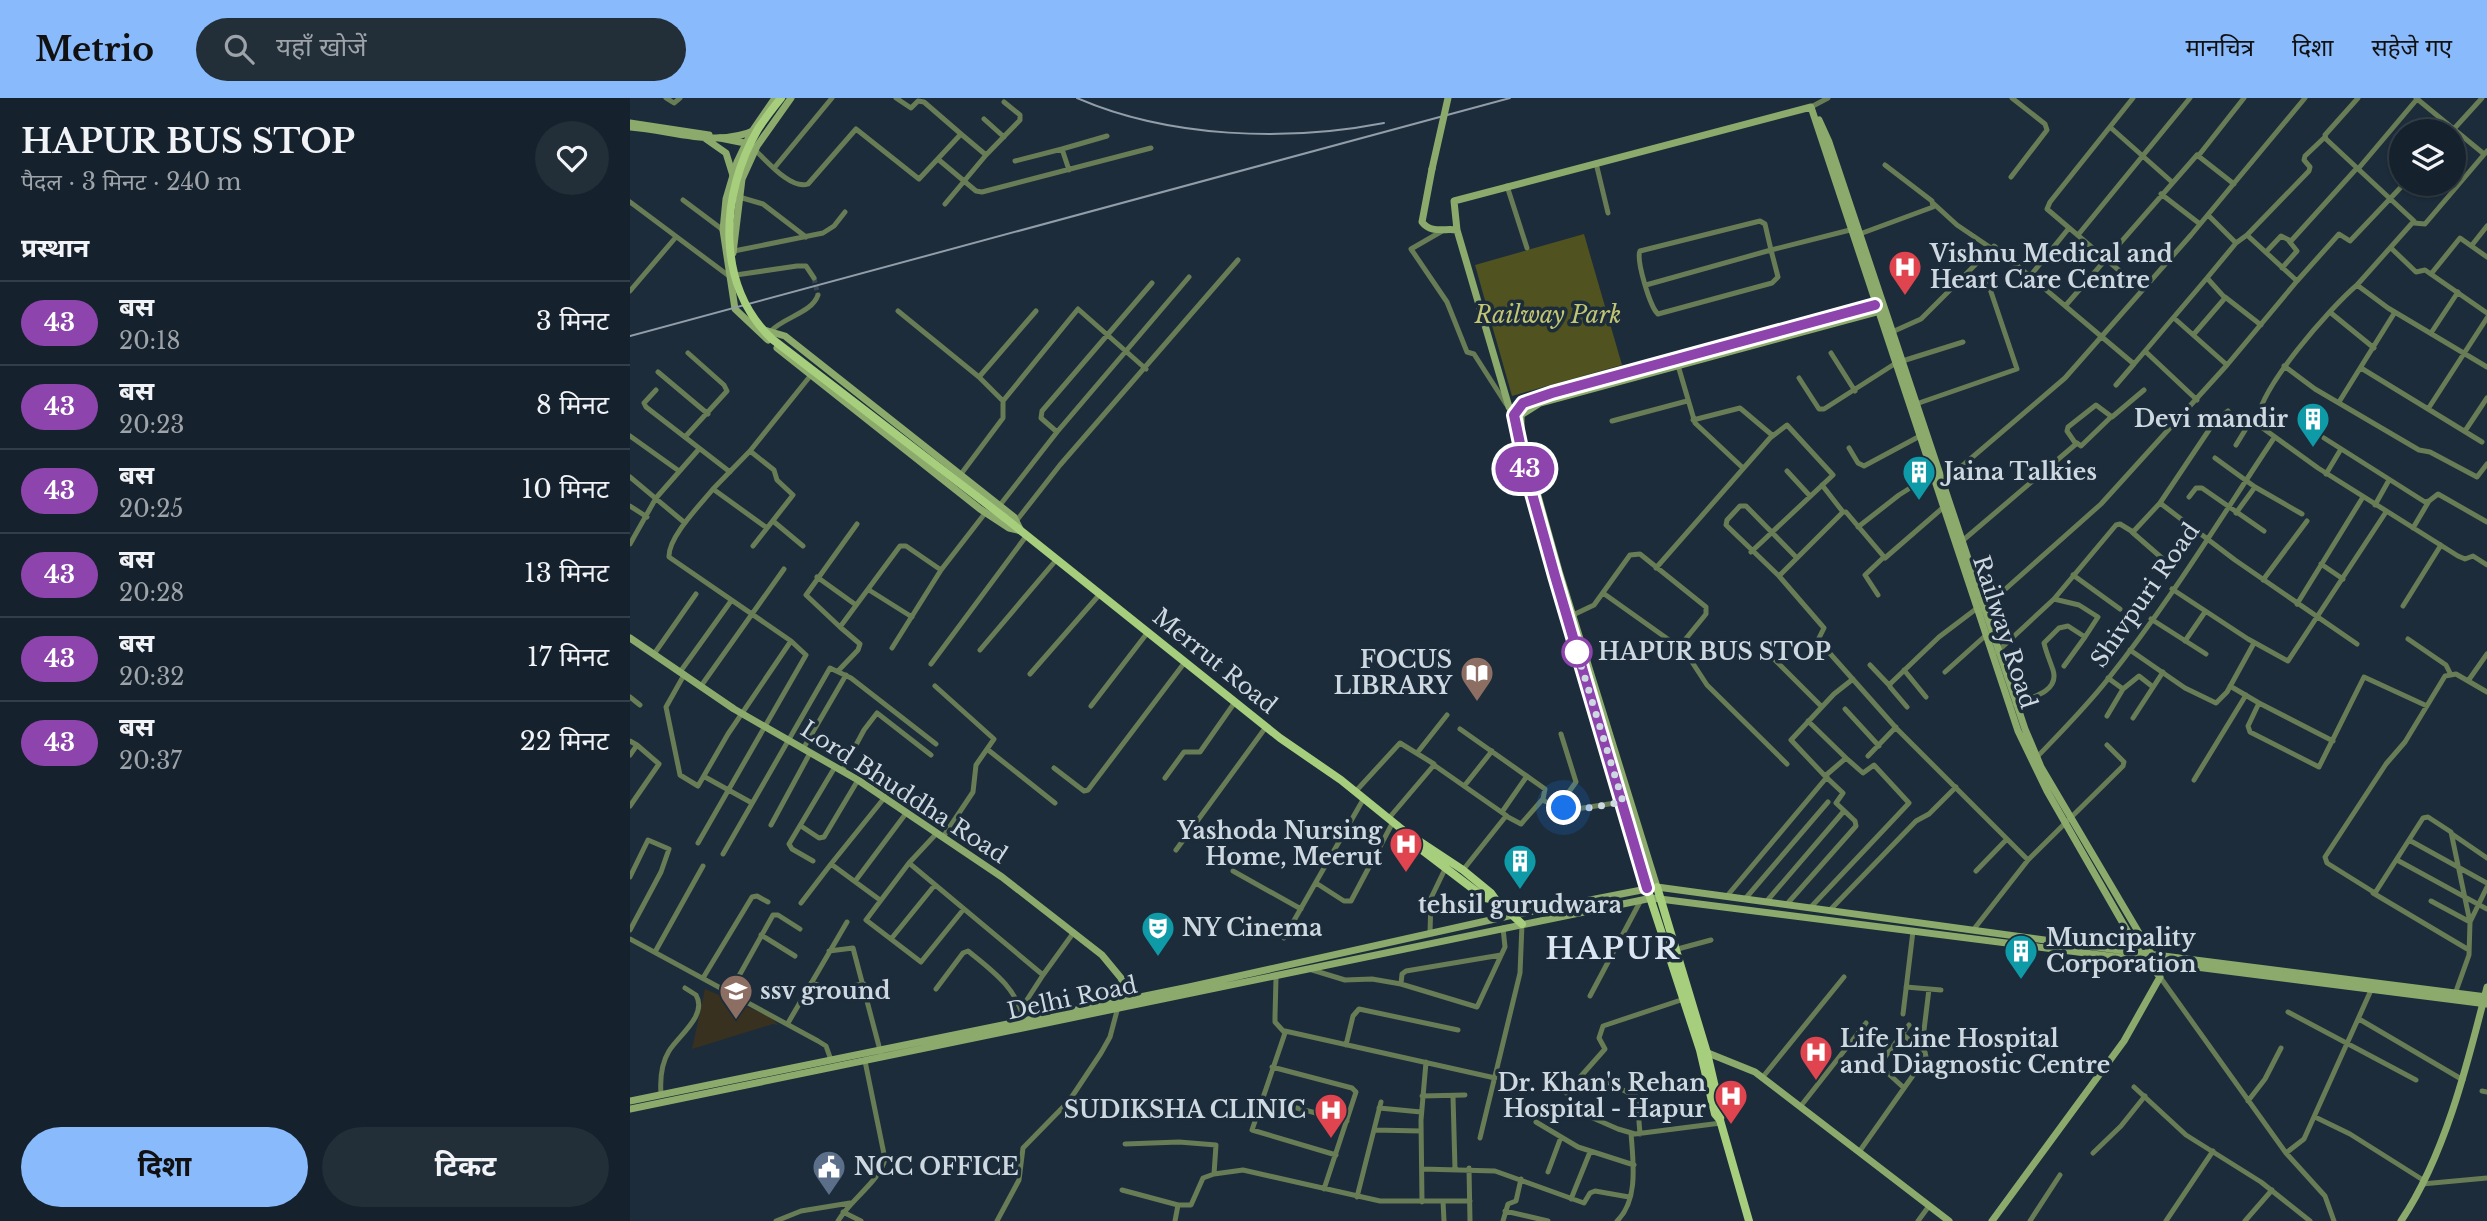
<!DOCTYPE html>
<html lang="hi">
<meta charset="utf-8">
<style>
:root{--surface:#15212c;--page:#222e38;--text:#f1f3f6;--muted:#9da3a9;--line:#343e48;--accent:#89bafc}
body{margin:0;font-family:"Libre Baskerville","Noto Sans Devanagari",serif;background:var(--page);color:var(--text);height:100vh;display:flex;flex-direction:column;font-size:26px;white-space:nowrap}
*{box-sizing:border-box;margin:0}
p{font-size:23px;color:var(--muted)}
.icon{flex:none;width:38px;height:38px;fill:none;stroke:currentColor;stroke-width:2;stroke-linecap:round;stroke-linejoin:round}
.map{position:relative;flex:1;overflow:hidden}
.drawer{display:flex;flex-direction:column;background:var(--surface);width:630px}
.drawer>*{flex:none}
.badge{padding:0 14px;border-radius:23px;font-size:24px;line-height:46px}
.controls{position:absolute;left:1759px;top:21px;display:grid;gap:14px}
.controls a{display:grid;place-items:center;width:77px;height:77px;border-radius:50%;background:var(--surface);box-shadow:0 2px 5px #0004,0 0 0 2px var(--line);font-size:35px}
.you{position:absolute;width:35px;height:35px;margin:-18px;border:5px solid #fff;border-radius:50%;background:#1a73e8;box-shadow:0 0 0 10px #1a73e833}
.map>.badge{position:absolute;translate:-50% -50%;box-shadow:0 0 0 4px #fff}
h2{padding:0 21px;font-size:26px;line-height:63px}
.round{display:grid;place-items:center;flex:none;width:74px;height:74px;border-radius:37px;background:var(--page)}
.headline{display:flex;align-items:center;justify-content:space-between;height:119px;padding:0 21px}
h1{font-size:33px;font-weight:700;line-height:52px}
.action{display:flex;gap:14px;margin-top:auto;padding:14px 21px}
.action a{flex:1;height:80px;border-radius:42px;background:var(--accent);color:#111;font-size:28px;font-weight:700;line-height:80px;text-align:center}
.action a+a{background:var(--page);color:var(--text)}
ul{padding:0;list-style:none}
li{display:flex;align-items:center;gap:21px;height:84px;padding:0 21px;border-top:2px solid var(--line)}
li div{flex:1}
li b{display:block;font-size:26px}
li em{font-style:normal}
li .badge{min-width:77px;font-weight:700;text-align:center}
header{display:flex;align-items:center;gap:42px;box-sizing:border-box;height:98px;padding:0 35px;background:var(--accent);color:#111}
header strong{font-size:33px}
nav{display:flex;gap:38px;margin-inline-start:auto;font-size:24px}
.search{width:490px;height:63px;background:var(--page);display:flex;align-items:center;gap:18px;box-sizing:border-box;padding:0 24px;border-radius:38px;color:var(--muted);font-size:26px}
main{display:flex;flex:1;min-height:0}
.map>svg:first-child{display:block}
.education{fill:#383120}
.green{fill:#505220}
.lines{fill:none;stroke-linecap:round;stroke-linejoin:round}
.street-tunnel{stroke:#374653;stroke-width:5;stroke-dasharray:5 2.5;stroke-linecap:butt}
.street{stroke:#687c55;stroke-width:5}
.secondary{stroke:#8baa6b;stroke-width:7}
.primary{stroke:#a6ce7c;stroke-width:8}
.rail{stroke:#919da8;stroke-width:2}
.secondary-bridge{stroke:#8baa6b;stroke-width:7}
.primary-bridge{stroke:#a6ce7c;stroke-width:8}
.line-casing{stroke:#fff;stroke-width:16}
.line{stroke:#8e44ad;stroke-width:10}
.walk{stroke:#ced8e1;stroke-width:7;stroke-dasharray:0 12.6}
.stop-dot{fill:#fff;stroke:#8e44ad;stroke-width:3.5}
.labels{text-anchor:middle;stroke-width:7;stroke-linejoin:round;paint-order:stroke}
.poi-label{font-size:23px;font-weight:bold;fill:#ced8e1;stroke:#1c2c3a;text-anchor:start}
.park-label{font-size:23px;font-style:italic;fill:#c2c672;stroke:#1c2c3a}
.street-label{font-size:23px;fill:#ced8e1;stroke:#1c2c3a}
.stop-label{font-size:23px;font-weight:bold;fill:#ced8e1;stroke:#1c2c3a;text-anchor:start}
.district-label{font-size:30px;font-weight:bold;letter-spacing:2px;fill:#dce5f2;stroke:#1c2c3a}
</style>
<header>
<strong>Metrio</strong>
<div class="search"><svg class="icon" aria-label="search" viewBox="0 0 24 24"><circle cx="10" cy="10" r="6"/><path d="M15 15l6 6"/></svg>यहाँ खोजें</div>
<nav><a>मानचित्र</a><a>दिशा</a><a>सहेजे गए</a></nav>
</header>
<main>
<section class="drawer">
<div class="headline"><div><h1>HAPUR BUS STOP</h1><p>पैदल · 3 मिनट · 240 m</p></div><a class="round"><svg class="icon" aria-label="heart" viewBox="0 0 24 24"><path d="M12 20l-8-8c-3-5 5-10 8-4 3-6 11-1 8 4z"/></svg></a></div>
<h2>प्रस्थान</h2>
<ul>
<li><span class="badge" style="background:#8e44ad;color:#fff">43</span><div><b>बस</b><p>20:18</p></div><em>3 मिनट</em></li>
<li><span class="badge" style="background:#8e44ad;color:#fff">43</span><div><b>बस</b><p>20:23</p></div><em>8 मिनट</em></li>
<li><span class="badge" style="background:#8e44ad;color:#fff">43</span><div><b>बस</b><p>20:25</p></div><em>10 मिनट</em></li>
<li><span class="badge" style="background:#8e44ad;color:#fff">43</span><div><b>बस</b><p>20:28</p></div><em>13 मिनट</em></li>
<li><span class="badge" style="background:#8e44ad;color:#fff">43</span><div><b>बस</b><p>20:32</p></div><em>17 मिनट</em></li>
<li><span class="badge" style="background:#8e44ad;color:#fff">43</span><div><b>बस</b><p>20:37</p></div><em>22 मिनट</em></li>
</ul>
<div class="action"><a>दिशा</a><a>टिकट</a></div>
</section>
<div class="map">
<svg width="1857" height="1123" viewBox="0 0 1857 1123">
<rect width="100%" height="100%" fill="#1c2c3a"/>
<path class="education" d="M75,891L141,919L148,927L143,926L62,951Z"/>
<path class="green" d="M954,136L992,267L882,298L845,167Z"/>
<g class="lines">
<path class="street-tunnel" d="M184,180L188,197"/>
<path class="street" d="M36,0L44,5L50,0
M266,0L281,10L288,3L294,4L331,36
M1503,0L1420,104L1417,111L1512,192
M1786,0L1854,56
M1181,9L1198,0
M354,21L374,39
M1480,29L1542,84
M1822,33L1852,0
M125,52C137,63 161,92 178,86L226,31L289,81L331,36L356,57L315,106
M356,57L390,22V17L374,4
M1569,57L1614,0
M309,62L346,93L352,94L521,50
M385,63L432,51
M966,65L978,115
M145,69L202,0
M1728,71L1788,0
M439,72L432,51L477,38
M1381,79L1417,32L1415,26L1382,0
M877,88L897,150
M1531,96L1570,126
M109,99L133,106L176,139
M53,102L93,132
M0,104L99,178L167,168H176L184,180
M1304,106L1327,127L1361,150
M1784,125L1795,126L1857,53
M814,132L781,151L817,204L837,254L844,256L876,306
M1227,137L1303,109L1302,103L1255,67
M1448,137L1560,0
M1617,137L1679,73L1680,69L1674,62L1675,58L1695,39
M1606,145L1617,137L1667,183L1709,136L1720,143L1774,86
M1842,147L1857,128
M1761,150L1786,174L1795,172L1857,215
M104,153L193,135L204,128L215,114
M1636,154L1651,138L1661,143L1727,70
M1652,170L1667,153L1659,143
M1801,176L1830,140L1857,159
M1401,177L1439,130
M522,185L412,313L411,320L427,334L559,179
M1016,187L1141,152L1148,179L1142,185L1028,216C1020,209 1006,162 1010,153L1130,123L1135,126L1141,152L1220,132
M1727,187L1784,123L1696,41L1695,37L1728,0
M0,193L46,139
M1595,199L1631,227
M1436,207L1567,57L1604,86
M268,213L349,279L373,303V320L331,376
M1701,215L1744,250
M1544,220L1597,267L1667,183
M141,233C154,219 182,215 188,197
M1262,234L1291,221L1364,148L1504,266L1577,180
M1801,235L1828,194
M1564,236L1595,200L1577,180L1606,145L1578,117
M1516,254L1567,302
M1201,255L1225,293
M1047,264L1065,325L1113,370
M1654,268L1685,291L1789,352L1800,354L1847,379L1857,366
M1731,270L1852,344
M28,274L78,316
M349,279L406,213
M1169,280L1189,311H1194L1266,265L1333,244
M1486,287L1504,266
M26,292L14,305L16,309L100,374
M373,303L448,211L516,271
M1709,304L1765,214
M1286,306L1387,271L1358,185
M1798,311L1857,220
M1063,322L1110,310L1142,337
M982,323L1057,303
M1627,326C1627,292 1701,209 1727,187L1758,210L1857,269
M1627,326L1688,370L1828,458L1835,461L1843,458L1857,467
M1835,333L1857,300
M0,338L49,373
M55,339L97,293L94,287L58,255
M1694,340L1795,404L1799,403L1808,396L1857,424
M1447,345L1451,348L1481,319
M1606,347L1617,329L1627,326
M1219,350L1228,365L1234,368L1290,338
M120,353L144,372L147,382L163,397L123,448
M1585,360L1625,389L1672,416
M1157,373L1180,398
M1696,376L1711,351
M0,379L55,425
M1311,386L1435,280L1561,137L1675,0
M1192,387L1213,414
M1559,399L1566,390H1572L1634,433
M1530,405L1583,326L1598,313
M370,407L427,334
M1316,407L1255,460L1216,414H1213L1149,478L1194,530L1188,542L1267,631L1398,762
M1745,407L1759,382
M0,408L17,419
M1606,415L1625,389
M387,422L430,367L608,162
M143,423L173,448
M227,426L176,497L210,529L270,448H276L311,472
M1228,429L1269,397L1304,375
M137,430L83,391L120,353L181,277
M1783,430L1799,403
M1502,434L1533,461
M1331,444L1446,346L1437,333L1438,329L1466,307L1482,319L1514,292
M0,446L26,400L69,351
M1691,466L1713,481
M1026,470L1140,340L1157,327L1203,377L1121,454
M1443,477L1490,511
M1149,478L1096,427L1097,422L1110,408H1116L1166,459
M187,479L226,507
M1633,482L1677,423
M1542,491L1618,541L1658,563L1756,414
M239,492L282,519
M973,495L1056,554
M1248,497L1235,477L1254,459
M1424,501L1449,507L1468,519L1455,539
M1667,506L1733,399
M1773,508L1811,447
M1353,511L1471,406L1597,267
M943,517L964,507L1000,457L1010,456L1076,509V516L1054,543L1062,564L1077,587L1157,666
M1521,521L1576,556
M1778,541L1816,567L1820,575
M1555,543L1575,514
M262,550L311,472L356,414
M350,552L427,461
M1500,552L1555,590L1586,605L1597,594L1624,545
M1136,553L1192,609
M1367,554L1424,501L1486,427L1490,426L1503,434L1530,405L1605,462L1727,546
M24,556L66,496
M301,566L397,437
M1240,567L1259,587
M1274,572L1296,599
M208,573L228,552L230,546L210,529
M50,574L101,503
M1315,574L1355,538
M400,576L470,496
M54,577L36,609L50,677L68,688L98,636L161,543
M1478,580L1493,591L1509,578L1523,589
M1838,583L1857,556
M71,588L154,471
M305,588L364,641L346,667L343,694L313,739
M1600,588L1629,605L1618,628L1620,634L1689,669L1734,579L1797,608
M0,599L10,607
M1629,605L1703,643
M1385,606C1400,600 1430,594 1423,572C1420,563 1416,554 1414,545L1429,530L1438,528L1455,539L1434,568
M461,608L518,534
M1277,609L1260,589V586L1309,539L1346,511
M1215,611L1249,648
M1477,618L1493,591
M1503,620L1533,574
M1178,623L1216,660
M830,631L915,691L913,701
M0,643L7,647L0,657
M173,651L216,577
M357,651L425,705
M787,655L817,617
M1238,658L1266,629
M1407,659C1431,634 1456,609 1478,581C1539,505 1590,421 1644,340
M424,670L454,693L458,692L555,564
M212,673L234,632L247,615L301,657
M75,679L122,705
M535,680L554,654H570L605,604
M1564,682L1616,597
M835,687L862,653
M726,693L770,645L804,666
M0,708L29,666L7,647
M928,709L946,684L931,636
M872,714L897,678
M759,720L804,667L877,718
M141,727L180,655
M171,728L189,740L194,739L228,682
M307,735L279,765L236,822L291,864L333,812
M1822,736L1857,760
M1779,742L1857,785
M68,745L176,557L161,543L39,459C38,439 71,406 83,391
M546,752L636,629
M93,756L200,570L221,580L306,646
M1767,762L1857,811
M183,763L162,751L159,746L205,669
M279,765L413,877L444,834
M201,766L255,699
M833,772L876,718L891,726L912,702L929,709L946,711L992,704
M603,773L671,811
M1346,773L1377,741
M0,779L18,742L39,751L31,774L0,832
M226,782L277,714
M686,785L714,803H721L763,724
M1743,795L1839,852
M1097,798L1197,679
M1115,801L1198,704
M1801,803L1840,824L1857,789
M1136,804L1214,713
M171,805L201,766L250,802
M1157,806L1226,728L1225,723L1206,705L1213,695L1195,678
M1180,810L1279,705L1244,667L1233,675L1216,660L1195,678L1161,642L1204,596L1223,581
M1200,812L1286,723L1299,716L1326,689
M1344,831L1398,762L1493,668L1494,664L1477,647
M800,835L801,800L816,769
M131,837L165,858
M654,840L734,700
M0,841L188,943L196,948L201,962
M261,841L304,788
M1044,852L1081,842
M199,853L223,850L251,956
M25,854L73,768
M679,871L715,882L742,881L771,886L847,909L875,849L873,830
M1530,879L1656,1055L1695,1098L1704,1123
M73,880L122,799L127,798L138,804
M646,880L645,918V924L655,935L622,1032L706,1057
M181,885L201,891L234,886
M771,886L772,876L776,873L871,857
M1276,889L1311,892
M306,891L333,855L338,853C363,873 388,891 394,924
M100,894L143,817H148L170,831
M1825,896L1839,857L1840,824L1821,734L1798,719L1793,720L1745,795L1697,765L1695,759L1756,666L1775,644L1815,578L1826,576L1857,594
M960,898L1011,802
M391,911L413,877
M1658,914L1786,982
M1273,916L1283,833
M1729,921L1833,982
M158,925L217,824
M1294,932L1299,891
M655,933L865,980
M716,947L723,918L729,911L828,932
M642,969L722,990L726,994L694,1091
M1132,980L1214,879
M973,982L1007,999L1010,1036
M1504,989L1556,1037L1631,1084L1680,1123
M1274,990L1249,967L1279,927
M1852,993L1857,994
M936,995L975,951L969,940L973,928L1054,901
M31,996C30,982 31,966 39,953C48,938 78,917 66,897L55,890
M792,998L835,997
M823,998L825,1071
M632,1001L717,1023
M1618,1003L1635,981L1651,950
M1170,1009L1236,925
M749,1010L791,1014
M947,1013L988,1031L1005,1036L1091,1025
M1685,1019L1720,1036L1793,1082
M906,1024L948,1049L1004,1067
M744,1032L791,1033
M850,1040L890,875L892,826
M495,1046L549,1044L586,1047L584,1076L573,1080L561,1107H548
M1229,1054L1296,959L1295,954L1272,936
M1463,1055L1491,1028L1515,998
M1656,1055L1674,1041L1742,890
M839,1070L840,1123
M792,1071L865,1073L954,1105L960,1095L965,1093L999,1099
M918,1074L931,1039
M584,1076L613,1072L750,1103H840
M1792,1086L1857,1080
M492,1092L548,1107L545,1123
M727,1099L751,1004
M941,1101L960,1054
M813,1103L814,1123
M792,1104L791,1022L796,964
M875,1113L918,1123
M213,1114L231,1123
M146,1123L171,1113L220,1105
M208,1123C220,1102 250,1083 255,1061L235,963
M367,1123L389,1082L393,1050L439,1003L471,955L480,939L488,909
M873,1123L878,1106L886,1103L891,1081
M987,1123C1009,1102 1003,1063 1001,1035
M1288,1123L1299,1108
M1400,1123L1430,1077
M1536,1123L1583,1053
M1615,1123L1642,1092"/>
<path class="secondary" d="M1189,22L1199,44L1395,631L1411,669L1522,857
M0,25L79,37
M90,40L120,46
M802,71L792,124C801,136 815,130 827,132
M103,155L112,81L127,48L161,0
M131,231L155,238L384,419L391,433
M138,242L105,211L93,132L96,101L107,64L121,35L145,0
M147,250L350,411L379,430L391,433
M884,317L879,309L827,132L824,103L1181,9L1388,633L1417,693L1510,855L1530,879L1494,943L1362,1123
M0,540L104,611L228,682L372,779L472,857L491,880L500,904
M1027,789L929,473L891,337V317L910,305L1250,213
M1017,790L924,478L884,317L893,305L921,295L1246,206
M1073,953L1125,974L1319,1123
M0,1003L559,889L883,817L1027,789L1510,855L1857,899
M0,1011L1022,800L1857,906
M1771,1123C1815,1058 1838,964 1857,889"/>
<path class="primary" d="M375,420L650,640L711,682L774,733L833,772L861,795L866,802L892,826
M776,735L784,746L855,800L866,802
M1027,789L1077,955L1091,1015L1090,1022
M1017,790L1070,952L1085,1016L1090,1022L1119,1123"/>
<path class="rail" d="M447,0C539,40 657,44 754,25
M0,238L880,0"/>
<path class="secondary-bridge" d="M0,29C43,32 86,51 128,31
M76,41L96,55L105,84
M802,71L818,0"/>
<path class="primary-bridge" d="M151,0C143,10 135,20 128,31C90,96 85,187 142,241L375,420"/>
</g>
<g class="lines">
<defs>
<path id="line" d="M1017,790L925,478L896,374L884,317L893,305L922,295L1245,207"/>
</defs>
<use href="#line" class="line-casing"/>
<use href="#line" class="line"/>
<path class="walk" d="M934,710L952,711L993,704L947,554"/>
</g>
<defs>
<symbol id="hospital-pin" viewBox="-11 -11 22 30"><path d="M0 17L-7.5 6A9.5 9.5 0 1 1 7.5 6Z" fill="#e0444e" stroke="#1c2c3a"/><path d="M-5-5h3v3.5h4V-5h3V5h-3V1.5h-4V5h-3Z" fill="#fff"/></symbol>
<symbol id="building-pin" viewBox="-11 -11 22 30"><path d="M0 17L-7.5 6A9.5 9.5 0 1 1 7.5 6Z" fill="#0f9aa8" stroke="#1c2c3a"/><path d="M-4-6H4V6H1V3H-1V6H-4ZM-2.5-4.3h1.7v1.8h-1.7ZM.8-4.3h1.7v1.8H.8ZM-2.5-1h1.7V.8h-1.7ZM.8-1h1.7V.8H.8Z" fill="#fff"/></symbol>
<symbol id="library-pin" viewBox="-11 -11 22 30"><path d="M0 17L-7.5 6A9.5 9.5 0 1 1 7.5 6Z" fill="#8d6e63" stroke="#1c2c3a"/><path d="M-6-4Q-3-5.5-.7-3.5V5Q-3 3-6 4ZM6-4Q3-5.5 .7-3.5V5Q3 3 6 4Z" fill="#fff"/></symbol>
<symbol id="theatre-pin" viewBox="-11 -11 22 30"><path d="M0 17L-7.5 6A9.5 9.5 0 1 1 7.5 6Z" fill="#0f9aa8" stroke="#1c2c3a"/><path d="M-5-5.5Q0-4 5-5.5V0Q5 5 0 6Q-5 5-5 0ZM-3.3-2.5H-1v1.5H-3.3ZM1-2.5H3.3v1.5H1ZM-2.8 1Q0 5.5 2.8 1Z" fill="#fff"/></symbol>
<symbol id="university-pin" viewBox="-11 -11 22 30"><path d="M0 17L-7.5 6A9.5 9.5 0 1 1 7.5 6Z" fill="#8d6e63" stroke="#1c2c3a"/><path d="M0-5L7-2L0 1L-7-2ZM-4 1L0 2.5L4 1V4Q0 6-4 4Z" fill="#fff"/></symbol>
<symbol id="civic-pin" viewBox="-11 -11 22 30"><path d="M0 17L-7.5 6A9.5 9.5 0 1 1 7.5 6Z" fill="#5c6f8a" stroke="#1c2c3a"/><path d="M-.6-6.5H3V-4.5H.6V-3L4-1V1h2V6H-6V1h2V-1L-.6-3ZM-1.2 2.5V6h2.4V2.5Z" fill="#fff"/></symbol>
</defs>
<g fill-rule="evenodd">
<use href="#hospital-pin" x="1256" y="150" width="38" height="52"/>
<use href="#building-pin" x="1664" y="302" width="38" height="52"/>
<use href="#building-pin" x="1270" y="355" width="38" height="52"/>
<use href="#library-pin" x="828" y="556" width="38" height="52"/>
<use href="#hospital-pin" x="757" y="727" width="38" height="52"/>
<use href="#building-pin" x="871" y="744" width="38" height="52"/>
<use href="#theatre-pin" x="509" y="811" width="38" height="52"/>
<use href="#building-pin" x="1372" y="834" width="38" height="52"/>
<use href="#university-pin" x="87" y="874" width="38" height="52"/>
<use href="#hospital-pin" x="1167" y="935" width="38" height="52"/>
<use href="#hospital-pin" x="1082" y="979" width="38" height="52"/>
<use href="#hospital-pin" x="682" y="993" width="38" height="52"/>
<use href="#civic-pin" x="180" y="1050" width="38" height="52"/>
</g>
<circle class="stop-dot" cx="947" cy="554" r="14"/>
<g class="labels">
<g class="poi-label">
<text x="1300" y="164">Vishnu Medical and<tspan x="1300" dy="26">Heart Care Centre</tspan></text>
<text x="1658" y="329" text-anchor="end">Devi mandir</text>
<text x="1314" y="382">Jaina Talkies</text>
<text x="822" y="570" text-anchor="end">FOCUS<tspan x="822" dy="26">LIBRARY</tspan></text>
<text x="752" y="741" text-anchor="end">Yashoda Nursing<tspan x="752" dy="26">Home, Meerut</tspan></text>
<text x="890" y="815" text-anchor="middle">tehsil gurudwara</text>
<text x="552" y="838">NY Cinema</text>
<text x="1416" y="848">Muncipality<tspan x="1416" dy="26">Corporation</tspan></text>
<text x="130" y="901">ssv ground</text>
<text x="1210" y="949">Life Line Hospital<tspan x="1210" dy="26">and Diagnostic Centre</tspan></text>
<text x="1076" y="993" text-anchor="end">Dr. Khan's Rehan<tspan x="1076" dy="26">Hospital - Hapur</tspan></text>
<text x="676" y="1020" text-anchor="end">SUDIKSHA CLINIC</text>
<text x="224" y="1077">NCC OFFICE</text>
</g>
<g class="park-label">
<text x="918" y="225">Railway Park</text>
</g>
<g class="street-label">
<text transform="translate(1515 497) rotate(-55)" y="8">Shivpuri Road</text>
<text transform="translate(1375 534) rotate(72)" y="8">Railway Road</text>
<text transform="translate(585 563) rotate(39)" y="8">Merrut Road</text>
<text transform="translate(274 694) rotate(33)" y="8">Lord Bhuddha Road</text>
<text transform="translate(442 900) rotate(-12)" y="8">Delhi Road</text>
</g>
<g class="stop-label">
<text x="968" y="562">HAPUR BUS STOP</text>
</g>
<g class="district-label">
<text x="983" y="861">HAPUR</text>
</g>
</g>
</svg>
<div class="controls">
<a><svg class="icon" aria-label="layers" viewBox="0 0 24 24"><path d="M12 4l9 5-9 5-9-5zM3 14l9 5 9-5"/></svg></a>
</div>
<div class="you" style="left:934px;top:710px"></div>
<b class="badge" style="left:895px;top:371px;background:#8e44ad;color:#fff">43</b>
</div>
</main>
